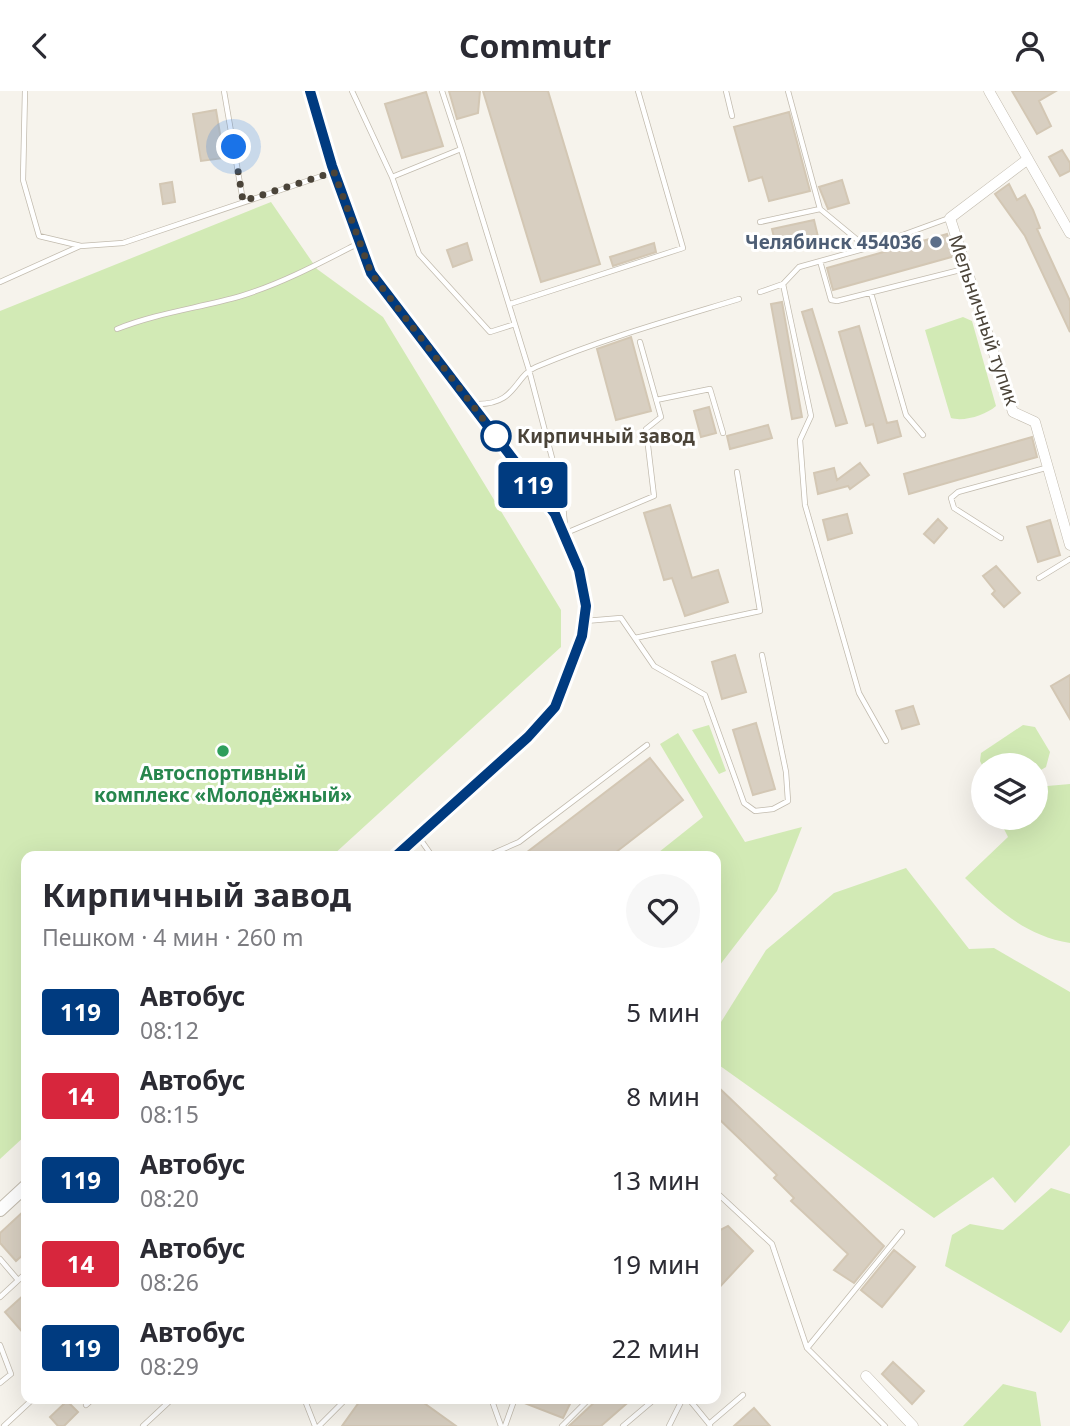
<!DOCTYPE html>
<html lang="ru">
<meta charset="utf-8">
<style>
:root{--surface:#fff;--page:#f7f7f7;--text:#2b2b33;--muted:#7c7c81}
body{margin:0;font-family:"Noto Sans",sans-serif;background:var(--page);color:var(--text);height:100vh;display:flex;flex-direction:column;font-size:26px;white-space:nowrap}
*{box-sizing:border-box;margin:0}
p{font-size:23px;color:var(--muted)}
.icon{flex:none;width:38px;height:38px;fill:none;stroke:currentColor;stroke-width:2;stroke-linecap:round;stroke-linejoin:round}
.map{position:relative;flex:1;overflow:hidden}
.sheet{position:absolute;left:21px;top:760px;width:700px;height:553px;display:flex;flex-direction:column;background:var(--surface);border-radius:14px;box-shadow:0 7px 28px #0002}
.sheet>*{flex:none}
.badge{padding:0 14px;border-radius:5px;font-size:24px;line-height:46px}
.controls{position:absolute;left:971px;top:662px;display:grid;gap:14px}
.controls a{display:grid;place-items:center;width:77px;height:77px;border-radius:50%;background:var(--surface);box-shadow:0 7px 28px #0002;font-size:35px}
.you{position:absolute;width:35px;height:35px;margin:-18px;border:5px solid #fff;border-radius:50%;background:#1a73e8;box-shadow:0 0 0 10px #1a73e833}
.map>.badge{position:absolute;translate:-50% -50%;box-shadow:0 0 0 4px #fff}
.round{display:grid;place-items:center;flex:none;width:74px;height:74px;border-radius:37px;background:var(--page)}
.headline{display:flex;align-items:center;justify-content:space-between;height:119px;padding:0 21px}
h1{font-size:33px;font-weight:700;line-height:52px}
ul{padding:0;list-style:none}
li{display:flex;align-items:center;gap:21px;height:84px;padding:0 21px}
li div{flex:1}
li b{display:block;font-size:26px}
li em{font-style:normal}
li .badge{min-width:77px;font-weight:700;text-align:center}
header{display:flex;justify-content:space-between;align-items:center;height:91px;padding:0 21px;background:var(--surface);font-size:32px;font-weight:700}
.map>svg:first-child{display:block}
.green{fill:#d2eab5}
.building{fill:#d8cfc1;stroke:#d3c7b4;stroke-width:2}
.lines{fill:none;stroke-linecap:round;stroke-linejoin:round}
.service-casing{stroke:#c2bbae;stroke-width:6}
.minor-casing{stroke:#c2bbae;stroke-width:11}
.tertiary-casing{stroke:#c2bbae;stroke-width:14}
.service{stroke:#fff;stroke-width:4.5}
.minor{stroke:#fff;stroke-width:10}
.tertiary{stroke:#fff;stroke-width:12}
.line-casing{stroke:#fff;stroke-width:16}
.line{stroke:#003b80;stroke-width:10}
.walk{stroke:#4b4439;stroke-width:7;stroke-dasharray:0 12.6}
.service-dot{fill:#5c6f8a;stroke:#fff;stroke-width:2.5}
.stop-dot{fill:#fff;stroke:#003b80;stroke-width:3.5}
.leisure-dot{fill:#2e9e5b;stroke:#fff;stroke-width:2.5}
.labels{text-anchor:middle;stroke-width:6;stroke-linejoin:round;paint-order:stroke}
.service-label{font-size:19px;font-weight:bold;fill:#4e5e75;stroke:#fff;text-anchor:end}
.street-label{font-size:19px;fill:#4b4439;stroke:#fff}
.stop-label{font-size:19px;font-weight:bold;fill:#4b4439;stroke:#fff;text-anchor:start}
.leisure-label{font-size:19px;font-weight:bold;fill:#27864d;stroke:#fff}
</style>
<header><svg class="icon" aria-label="back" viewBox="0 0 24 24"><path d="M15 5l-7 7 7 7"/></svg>Commutr<svg class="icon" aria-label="person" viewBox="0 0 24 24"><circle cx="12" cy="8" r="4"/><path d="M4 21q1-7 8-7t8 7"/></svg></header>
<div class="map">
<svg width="1070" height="1335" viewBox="0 0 1070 1335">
<rect width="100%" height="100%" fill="#f6f3ec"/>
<path class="green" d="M271,111L317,178L383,226L561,519V556L332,765H26V1044L0,1068V220Z
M963,226L972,230L996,315C986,324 964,331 951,327L925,239Z
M709,634L726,680L719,683L692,639Z
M1023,634L1035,636L1050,661L1046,676L1036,682V674H984L983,676L980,670L981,662Z
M678,642L745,751L802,736L777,800L716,879V765H654L703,726L660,653Z
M1070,693V852C1024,844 997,818 965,787L1008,746L998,726H1036V696Z
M906,777L969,858L994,857L1070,901V1054L1015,1112L993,1086L934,1127L716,972V939L766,859L834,802Z
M1051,1097L1070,1103V1229L1061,1242L945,1175L952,1144L970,1133L1003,1139Z
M1003,1293L1036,1301L1041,1335H963Z"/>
<path class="building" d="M449,0H480L478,22L457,28Z
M483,0H548L600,173L541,191Z
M1012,0H1056L1039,10L1051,35L1037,43Z
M426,1L443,55L402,67L385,13Z
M216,19L224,67L201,70L193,23Z
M789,21L810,100L769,110L762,86L749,90L734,36Z
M1062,59L1070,72V80L1060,85L1049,66Z
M842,89L849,112L828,118L819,96Z
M172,91L175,111L163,113L160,93Z
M1009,93L1017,109L1025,104L1033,119L1040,137L1037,138L1070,210V241L1025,145L995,103Z
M814,129L819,150L777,159L772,138Z
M947,143L955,165L833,199L827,177Z
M467,152L472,169L453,176L447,159Z
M654,152L656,161L613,175L610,166Z
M782,211L802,326L792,328L771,213Z
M812,218L847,332L836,335L802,221Z
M859,235L887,332L897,330L901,345L878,352L873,333L866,335L839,241Z
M631,246L651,320L616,329L597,258Z
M709,316L716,342L701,346L694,320Z
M768,334L772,347L730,358L727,345Z
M1032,346L1037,366L909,403L904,383Z
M860,372L869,384L850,398L848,395L818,403L814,382L834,377L837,389Z
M670,414L692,487L718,479L728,511L685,525L672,487L664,489L644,422Z
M847,423L852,442L828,449L823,429Z
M938,428L947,437L934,452L924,443Z
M1050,429L1060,464L1038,471L1027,436Z
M996,475L1020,502L1004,516L992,503L995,500L983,485Z
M735,564L746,601L722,608L712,571Z
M1070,584V628L1051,595Z
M913,615L919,633L902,638L896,620Z
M756,632L775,698L753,704L733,639Z
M650,667L683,709L611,765H522Z
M716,994L884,1155L854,1192L834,1179L848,1163L791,1110L794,1107L774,1087L777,1084L716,1025Z
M26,1118V1161L16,1170L0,1152V1142Z
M728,1135L753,1160L716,1200V1141Z
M894,1159L915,1176L882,1216L861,1199Z
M26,1202V1245L5,1221Z
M893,1271L924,1300L912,1313L882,1283Z
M362,1307H417L456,1335H342Z
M520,1307H573L563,1327L519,1310Z
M599,1307H633L601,1335H569Z
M67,1310L78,1321L64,1335H58L50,1326Z
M754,1317L770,1335H734Z"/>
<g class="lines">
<defs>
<path id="service" d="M25,0L23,89L39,145L81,155L123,152L334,81
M224,0L243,110
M352,0L392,86L461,58L529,279L562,405L565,434
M442,0L461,58
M726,0L732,25
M788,0L820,118
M392,86L419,163L490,241L515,233
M760,131L820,118L866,156
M820,170L831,209L837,210L964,178
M0,191L80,155
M760,201L783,193
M871,202L906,324L923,344
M510,213L683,157L638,0
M117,238C157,222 199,217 241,205C283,192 320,172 359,152
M656,309L710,298L723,342
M476,313C517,314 514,285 536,276C602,248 670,229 739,208
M566,442L654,405L646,338L661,326L640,251
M1001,447L954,417L951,407L958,401L1049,376
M1039,487L1070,468
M585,530L621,527L654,575L705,604L744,712L755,720L773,718L788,710L786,681L762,564
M635,547L760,520L737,381
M886,650L859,602L805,414L800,349L811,325L783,193L799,176L867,157L949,127
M418,745L432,765
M487,765L519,751L647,654
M716,1101L772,1153L807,1257L885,1335
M0,1168L18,1189
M0,1206L26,1182
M0,1254L11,1283L0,1292
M808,1256L902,1141
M304,1307L315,1335
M491,1307L501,1335
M688,1307L710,1334
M86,1314L94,1307
M709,1333L743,1304
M4,1335L34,1307
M143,1335L173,1307
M319,1335L347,1307
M505,1335L515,1307
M562,1335L590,1307
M623,1335L656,1307
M669,1335L683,1307"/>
<path id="minor" d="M989,0L1070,142
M1028,68L950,127L1013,321L1035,331L1070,454
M866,1285L913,1335"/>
<path id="tertiary" d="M310,0L332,75L371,182L555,423L579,479L586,515L582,545L555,616L528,646L396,765
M0,1119L26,1095"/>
</defs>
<use href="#service" class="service-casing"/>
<use href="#minor" class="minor-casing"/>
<use href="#tertiary" class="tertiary-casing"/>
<use href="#service" class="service"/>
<use href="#minor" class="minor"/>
<use href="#tertiary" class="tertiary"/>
</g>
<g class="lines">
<defs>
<path id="line" d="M310,0L332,75L371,182L555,423L579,479L586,515L582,545L555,616L528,646L396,765"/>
</defs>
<use href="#line" class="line-casing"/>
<use href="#line" class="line"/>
<path class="walk" d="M234,56L243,110L334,81L371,182L496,345"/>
</g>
<circle class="service-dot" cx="936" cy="151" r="7"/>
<circle class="stop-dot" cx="496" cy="345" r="14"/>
<circle class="leisure-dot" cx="223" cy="660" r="7"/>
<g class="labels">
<g class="service-label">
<text x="922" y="158">Челябинск 454036</text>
</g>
<g class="street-label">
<text transform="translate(984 229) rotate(71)" y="7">Мельничный тупик</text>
</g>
<g class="stop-label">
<text x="517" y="352">Кирпичный завод</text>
</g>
<g class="leisure-label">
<text x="223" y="689">Автоспортивный<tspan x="223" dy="22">комплекс «Молодёжный»</tspan></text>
</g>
</g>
</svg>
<div class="controls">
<a><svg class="icon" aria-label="layers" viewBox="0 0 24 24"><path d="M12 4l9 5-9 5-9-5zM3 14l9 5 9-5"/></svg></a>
</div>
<div class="you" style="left:234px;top:56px"></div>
<b class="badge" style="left:533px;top:394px;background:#003b80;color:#fff">119</b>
<section class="sheet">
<div class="headline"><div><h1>Кирпичный завод</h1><p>Пешком · 4 мин · 260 m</p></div><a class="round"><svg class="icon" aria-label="heart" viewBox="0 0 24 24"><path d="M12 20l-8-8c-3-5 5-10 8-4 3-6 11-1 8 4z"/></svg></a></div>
<ul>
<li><span class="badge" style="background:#003b80;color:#fff">119</span><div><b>Автобус</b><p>08:12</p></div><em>5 мин</em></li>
<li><span class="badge" style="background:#d7263d;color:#fff">14</span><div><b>Автобус</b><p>08:15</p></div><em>8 мин</em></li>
<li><span class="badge" style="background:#003b80;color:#fff">119</span><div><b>Автобус</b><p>08:20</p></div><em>13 мин</em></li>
<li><span class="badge" style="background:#d7263d;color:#fff">14</span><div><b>Автобус</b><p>08:26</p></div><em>19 мин</em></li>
<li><span class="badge" style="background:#003b80;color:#fff">119</span><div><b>Автобус</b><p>08:29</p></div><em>22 мин</em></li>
</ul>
</section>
</div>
